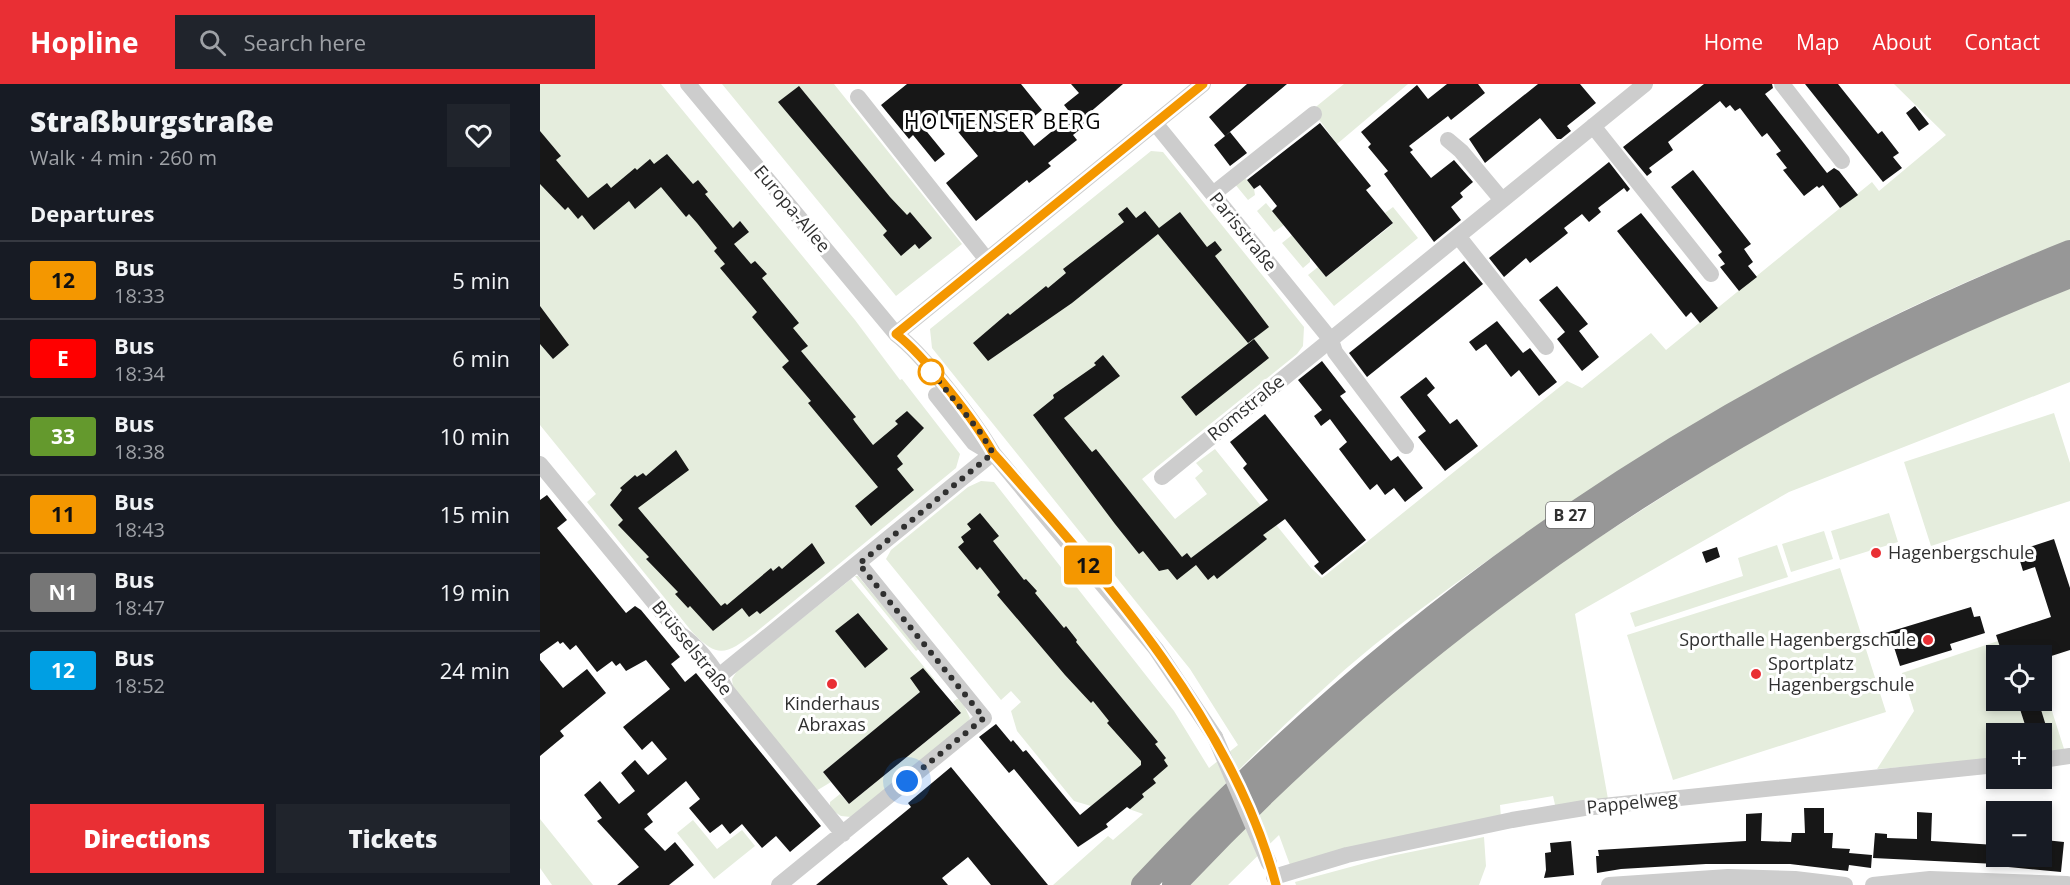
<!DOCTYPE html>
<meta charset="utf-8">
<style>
:root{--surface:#171b24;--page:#20242c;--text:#f1f3f6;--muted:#9ea1a6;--line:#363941;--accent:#e92f34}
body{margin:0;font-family:"Open Sans",sans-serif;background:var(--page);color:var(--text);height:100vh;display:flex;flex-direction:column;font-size:22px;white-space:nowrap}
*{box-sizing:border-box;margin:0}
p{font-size:20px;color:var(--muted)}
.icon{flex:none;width:33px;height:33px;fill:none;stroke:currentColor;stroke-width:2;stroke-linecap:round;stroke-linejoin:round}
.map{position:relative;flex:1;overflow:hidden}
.drawer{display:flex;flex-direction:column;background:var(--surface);width:540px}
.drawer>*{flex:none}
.badge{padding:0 12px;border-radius:4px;font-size:21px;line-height:39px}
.fabs{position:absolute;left:1446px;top:561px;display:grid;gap:12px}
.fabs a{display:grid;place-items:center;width:66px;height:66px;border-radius:0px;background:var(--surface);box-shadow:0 3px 9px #0003;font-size:30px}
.you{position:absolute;width:30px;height:30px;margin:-15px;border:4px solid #fff;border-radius:50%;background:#1a73e8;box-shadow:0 0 0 9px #1a73e833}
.map>.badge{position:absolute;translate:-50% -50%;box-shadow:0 0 0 3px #fff}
h2{padding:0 30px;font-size:22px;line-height:54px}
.round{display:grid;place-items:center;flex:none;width:63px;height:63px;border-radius:0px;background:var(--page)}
.head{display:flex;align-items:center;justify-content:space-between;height:102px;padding:0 30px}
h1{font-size:28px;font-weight:800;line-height:45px}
.cta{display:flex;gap:12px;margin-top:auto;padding:12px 30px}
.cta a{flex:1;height:69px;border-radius:0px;background:var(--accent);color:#fff;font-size:24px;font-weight:800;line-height:69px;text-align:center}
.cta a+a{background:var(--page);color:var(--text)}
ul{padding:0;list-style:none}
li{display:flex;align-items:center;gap:18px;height:78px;padding:0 30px;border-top:2px solid var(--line)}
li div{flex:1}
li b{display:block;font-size:22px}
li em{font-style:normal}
li .badge{min-width:66px;font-weight:700;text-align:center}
header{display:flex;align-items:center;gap:36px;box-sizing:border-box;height:84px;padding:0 30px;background:var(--accent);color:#fff}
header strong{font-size:28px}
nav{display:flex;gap:33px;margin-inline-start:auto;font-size:21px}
.search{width:420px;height:54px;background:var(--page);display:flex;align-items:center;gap:15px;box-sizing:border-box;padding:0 21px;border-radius:0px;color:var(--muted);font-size:22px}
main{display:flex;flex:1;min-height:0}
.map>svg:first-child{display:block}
.green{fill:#e5eddd}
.building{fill:#171717}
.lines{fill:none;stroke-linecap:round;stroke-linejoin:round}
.minor{stroke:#cdcdcd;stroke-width:16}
.highway{stroke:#979797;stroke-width:24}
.minor-bridge{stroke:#cdcdcd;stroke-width:16}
.line-casing{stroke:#fff;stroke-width:14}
.line{stroke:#f49700;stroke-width:9}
.walk{stroke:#303030;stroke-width:6;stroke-dasharray:0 10.8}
.stop-dot{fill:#fff;stroke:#f49700;stroke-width:3}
.poi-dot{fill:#e92f34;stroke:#fff;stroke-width:2}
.labels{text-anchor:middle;stroke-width:6;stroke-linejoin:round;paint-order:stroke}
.shield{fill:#fff;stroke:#6e6e6e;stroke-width:1.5}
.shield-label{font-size:16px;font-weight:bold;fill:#303030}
.street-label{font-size:18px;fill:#303030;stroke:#fff}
.poi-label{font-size:18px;fill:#303030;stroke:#fff;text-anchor:start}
.quarter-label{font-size:21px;letter-spacing:1.5px;fill:#000;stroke:#fff}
</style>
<header>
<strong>Hopline</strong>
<div class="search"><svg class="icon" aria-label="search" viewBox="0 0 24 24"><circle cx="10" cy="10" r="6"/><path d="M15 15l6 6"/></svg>Search here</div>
<nav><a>Home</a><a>Map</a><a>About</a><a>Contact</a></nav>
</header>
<main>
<section class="drawer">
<div class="head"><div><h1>Straßburgstraße</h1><p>Walk · 4 min · 260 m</p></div><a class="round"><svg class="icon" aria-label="heart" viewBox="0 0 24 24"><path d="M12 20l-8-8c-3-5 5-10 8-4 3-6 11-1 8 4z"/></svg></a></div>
<h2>Departures</h2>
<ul>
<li><span class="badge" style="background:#f49700;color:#111">12</span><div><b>Bus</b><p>18:33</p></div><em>5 min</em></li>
<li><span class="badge" style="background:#f00;color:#fff">E</span><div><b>Bus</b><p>18:34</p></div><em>6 min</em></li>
<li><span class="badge" style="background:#64992d;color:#fff">33</span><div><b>Bus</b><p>18:38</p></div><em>10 min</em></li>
<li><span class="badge" style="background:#f49700;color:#111">11</span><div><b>Bus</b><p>18:43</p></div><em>15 min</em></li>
<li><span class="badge" style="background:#767676;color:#fff">N1</span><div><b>Bus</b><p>18:47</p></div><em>19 min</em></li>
<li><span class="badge" style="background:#009fe3;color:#fff">12</span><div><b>Bus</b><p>18:52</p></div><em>24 min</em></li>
</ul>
<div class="cta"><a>Directions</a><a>Tickets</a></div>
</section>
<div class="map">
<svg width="1530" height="801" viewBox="0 0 1530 801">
<rect width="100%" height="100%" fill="#fff"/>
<path class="green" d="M0,0H121L315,236L360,296L362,295L420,370L416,384L215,549C187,569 179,576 153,549L47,418L56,410L0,341Z
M182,0H294L422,160L356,212Z
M804,0H868L797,60L772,26Z
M1354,0H1530V157C1408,200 1293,260 1182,324C1088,379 999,438 912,502C870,533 828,564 790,599C720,662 654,730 592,801H513L568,752L573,756L603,730L589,725L572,705L551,722L534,717L477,647L471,627L481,618L471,607L461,616L346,475L351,466L428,403L441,397L454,398L634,627L669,684L698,661L650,585L392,264L390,245L611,67L623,68L764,243L763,262L757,270L602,395L635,435L667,410L655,394L663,387L656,379L675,365L771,484L782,494L1027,297L1042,304L1111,249L1126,266L1332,98L1339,107L1406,51Z
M704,92L714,105L715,111L708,116L694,99Z
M726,119L744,141L734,148L717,127Z
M853,123L878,154L794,222L768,191L778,183L786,193L848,144L853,139L845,129Z
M752,151L770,174V178L763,184L742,159Z
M1530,204V298L1249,408L1035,530L1068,715L1016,725L1013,712L960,721L961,734L750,781L739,751L688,801H650L695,752L841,616L1005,488L1213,355L1340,287L1432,243Z
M1514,329L1530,379V417L1391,462L1364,378Z
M1349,429L1358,458L1300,476L1291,447Z
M1284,447L1293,475L1251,488L1242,460Z
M1237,461L1248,493L1095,543L1090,529L1203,492L1198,474Z
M1300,484L1346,628L1133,696L1087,551Z
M315,492H318L379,565L376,567Z
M311,495L395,596L283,688L291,698L276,707L193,603L192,595L197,587Z
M1458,557L1463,571L1456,572V616L1477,617L1488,649L1456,650V676L1337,685L1374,627L1362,589Z
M1504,602L1525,668L1502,672V650H1493L1507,645L1498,617L1502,616V603Z
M417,615H421L430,634L427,639L311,733L301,732L290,725V718L300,710L309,720L421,629L413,618Z
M0,735L53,801H12L0,784Z
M153,736L177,765L202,746L215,762L174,795L137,749Z
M944,753L946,782L939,801H756L755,798L851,772Z"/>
<path class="building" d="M367,0H481L502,26L480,44L494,62L532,31L524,21L539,9L531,0H583L548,30L553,35L533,51L537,56L508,79L511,82L489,99L487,96L436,137L406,99L438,72L415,44L402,28L383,43L405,70L395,78L373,51L369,55L341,21Z
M707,0H747L685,52L669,33Z
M907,0H938L945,9L911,36L908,32L869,62L873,66L870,68L891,94L914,76L933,98L920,109L923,113L911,123L921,136L894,158L844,90L848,87L828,63L831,60L821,48L877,1L888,15Z
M998,0H1040L1056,19L1027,42L1031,47L1021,55H1017L1000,34L945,79L929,55Z
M1164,0H1232L1233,4L1225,10L1259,53L1287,89L1294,84L1299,87L1318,111L1300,124L1283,101L1279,104L1277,102L1264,112L1243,86L1247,84L1236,70L1241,67L1227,49L1222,53L1200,24L1195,27L1190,21L1186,24L1180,17L1128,58L1133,66L1109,84L1112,88L1107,92L1083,63Z
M1265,0H1298L1338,50L1342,47L1359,69L1353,73L1362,84L1343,98Z
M259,2L350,113L367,131L370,128L392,154L379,165L375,160L361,172L343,151L347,147L238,18Z
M1375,22L1389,40L1379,47L1366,29Z
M780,39L831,102L826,106L853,139L786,193L732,127L737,122L720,101L714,105L707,96Z
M0,47L21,72L16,76L48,114L67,99L71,104L95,84L97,86L110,75L114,80L127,70L153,100L158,96L168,108L165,110L193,144L200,137L209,148L194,160L211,180L215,177L227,190L222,194L259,239L253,244L268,262L261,267L316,333L313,335L315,338L333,361L358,340L355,337L367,327L384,344L357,372L363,380L357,385L374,406L331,442L315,422L338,403L268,319L271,317L242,283L249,277L212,233L217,228L180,184L185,180L174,167L177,164L157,139L149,130L146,133L121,103L95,125L89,117L54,146L42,131L38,135L28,123L25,126L0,100Z
M690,48L707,69L690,82L674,61Z
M1069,78L1090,105L1087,108L1084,104L1058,124L1061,128L1049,138L1042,130L1024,144L1028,149L1018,157L990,179L986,174L964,193L949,174Z
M1153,86L1211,160L1204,165L1213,178L1208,182L1217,193L1199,207L1180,183L1185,180L1178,171L1182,168L1131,103Z
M587,123L596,134L605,127L619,144L640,128L667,163L675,157L682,166L675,172L729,243L708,259L618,150L532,219L448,277L433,259L468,229L470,231L506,202L508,204L526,189L523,185L584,138L578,130Z
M1101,129L1178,224L1160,239L1151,228L1146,233L1077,147Z
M924,177L943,200L827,293L809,269Z
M1017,202L1048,240L1039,247L1059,273L1042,287L1017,255L1025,248L999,216Z
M0,222L29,261L13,275L0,260Z
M957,237L983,269L990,264L1017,298L999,312L979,286L971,293L946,260L936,267L929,258Z
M714,255L729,274L656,332L641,313Z
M563,271L580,292L524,334L552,368L556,365L642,473L647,469L651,474L728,416L703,384L707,380L690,358L725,330L826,456L782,491L774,482L779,478L745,435L723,451L727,455L677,495L674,491L668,496L656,481L637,496L628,485L619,487L603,467L599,470L575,440L493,331L514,314L513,311L556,281L554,279Z
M782,277L806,308L800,312L851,377L858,372L883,404L865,418L854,404L845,411L837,400L830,406L799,365L807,358L790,335L781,342L774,332L782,326L758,296Z
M886,293L895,304L887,311L910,340L917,335L938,362L905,387L878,353L886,347L860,313Z
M136,366L149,386L98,424L181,522L185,519L187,521L231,484L233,487L239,482L242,485L272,459L285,479L220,530L217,527L209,533L202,524L173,547L150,522L148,524L135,510L138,508L106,475L109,473L78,441L83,436L70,421L82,406L80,404L95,391L97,393L103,389L106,392Z
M7,411L27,436L17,444L86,529L95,522L101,526L140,573L131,580L145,598L156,589L281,742L250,768L236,752L222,764L202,740L190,750L182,740L170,749L149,724L160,715L146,697L107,730L113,738L104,745L125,767L135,758L154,781L129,801H77L99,783L57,737L62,734L44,711L60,697L79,720L95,707L81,689L95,676L108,691L127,675L112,657L102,666L83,643L130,605L106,576L86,587L80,579L76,582L72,577L57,588L36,561L30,566L23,558L20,560L18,557L0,570V416Z
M440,429L459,452L453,457L484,496L486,495L497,507L495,509L524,544L526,542L537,556L536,558L618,658L615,660L626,674L624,676L628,682L613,695L616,699L602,710L604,713L590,725L587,723L566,740L568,743L538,763L474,685L469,689L439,653L456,640L471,658L473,656L483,668L486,666L540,731L601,681V677L567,639L569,637L553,617L551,619L525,591L457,511L460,508L440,483L437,486L418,463L424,458L421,453L431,445L427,440Z
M1514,455L1530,504V566L1502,575V572H1463L1456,551L1511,533L1495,483L1483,487L1477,467Z
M1177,463L1180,473L1166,479L1162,468Z
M1431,523L1434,533L1440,532L1445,549L1410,560L1412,566L1360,582L1353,560L1346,563L1342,550Z
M318,529L348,565L325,584L295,547Z
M0,576L23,604L47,585L66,609L20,647L24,652L0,672Z
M383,584L421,629L309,720L283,688L380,608L370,594Z
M1477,616H1498L1507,645L1488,650Z
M411,683L508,801H451L428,773L402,794L408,801H276L371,723L368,719Z
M1264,724H1284V749H1293L1292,764L1310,765L1309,769L1332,771L1331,784L1309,781L1308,787L1250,780H1166L1081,785L1057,789L1056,772H1059L1058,766L1206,757V730L1222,729L1221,757L1251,758L1252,749H1265Z
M1377,728L1392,729L1391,757L1456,761V780L1333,774L1335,749L1347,750V754L1377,755Z
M1505,756L1524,758L1521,788L1458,782L1459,772H1503Z
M1031,757L1034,791L1004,794L1006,786L1005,769L1011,768L1010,759Z"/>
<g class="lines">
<path class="minor" d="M148,0L356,250C384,271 435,338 453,369L616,565L675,653
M1242,0L1302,77
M318,13L447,176
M615,39L791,256L795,268L866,362
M1053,42L1171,190
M908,56L921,67L962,116
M673,110L774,30
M918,152L1006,263
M356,250L663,0
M396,311L434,359L449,368
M0,380L140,550C160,563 176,587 187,607L303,750
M622,393L1105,0
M179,592L453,369
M1502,676L1530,672
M734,793L807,771L972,736L1044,724L1456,681
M239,801L444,634L319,480
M1069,801L1188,793L1255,795L1305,801
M1333,801L1390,795L1527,800"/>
<path class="highway" d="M603,801C868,518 1170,311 1530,168
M634,801C884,534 1190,326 1530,192"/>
<path class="minor-bridge" d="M675,653L729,779"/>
</g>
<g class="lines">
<defs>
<path id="line" d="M663,0L356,250C384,271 436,338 453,369C563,493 693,637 736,801"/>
</defs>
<use href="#line" class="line-casing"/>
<use href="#line" class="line"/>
<path class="walk" d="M367,697L444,634L319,480L453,369L440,348L390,286L391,288"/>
</g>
<circle class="stop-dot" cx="391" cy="288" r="12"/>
<g class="poi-dot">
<circle cx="1336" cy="469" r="6"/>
<circle cx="1388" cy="556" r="6"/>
<circle cx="1216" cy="590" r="6"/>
<circle cx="292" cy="600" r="6"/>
</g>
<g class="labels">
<rect class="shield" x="1006" y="418" width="48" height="26" rx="4.5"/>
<g class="shield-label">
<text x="1030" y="437">B 27</text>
</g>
<g class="street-label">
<text transform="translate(252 125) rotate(50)" y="6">Europa-Allee</text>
<text transform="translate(703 148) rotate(51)" y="6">Parisstraße</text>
<text transform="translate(706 324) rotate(-39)" y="6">Romstraße</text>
<text transform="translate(152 564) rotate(51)" y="6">Brüsselstraße</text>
<text transform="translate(1092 719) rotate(-6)" y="6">Pappelweg</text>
</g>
<g class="poi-label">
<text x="1348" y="475">Hagenbergschule</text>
<text x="1376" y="562" text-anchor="end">Sporthalle Hagenbergschule</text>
<text x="1228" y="586">Sportplatz<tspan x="1228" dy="21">Hagenbergschule</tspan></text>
<text x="292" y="626" text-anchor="middle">Kinderhaus<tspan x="292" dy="21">Abraxas</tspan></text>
</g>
<g class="quarter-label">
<text x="463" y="45">HOLTENSER BERG</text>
</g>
</g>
</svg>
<div class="fabs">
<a><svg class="icon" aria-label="locate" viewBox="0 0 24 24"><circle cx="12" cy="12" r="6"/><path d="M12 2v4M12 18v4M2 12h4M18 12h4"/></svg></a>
<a>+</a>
<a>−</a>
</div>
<div class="you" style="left:367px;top:697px"></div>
<b class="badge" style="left:548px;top:481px;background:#f49700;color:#111">12</b>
</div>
</main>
